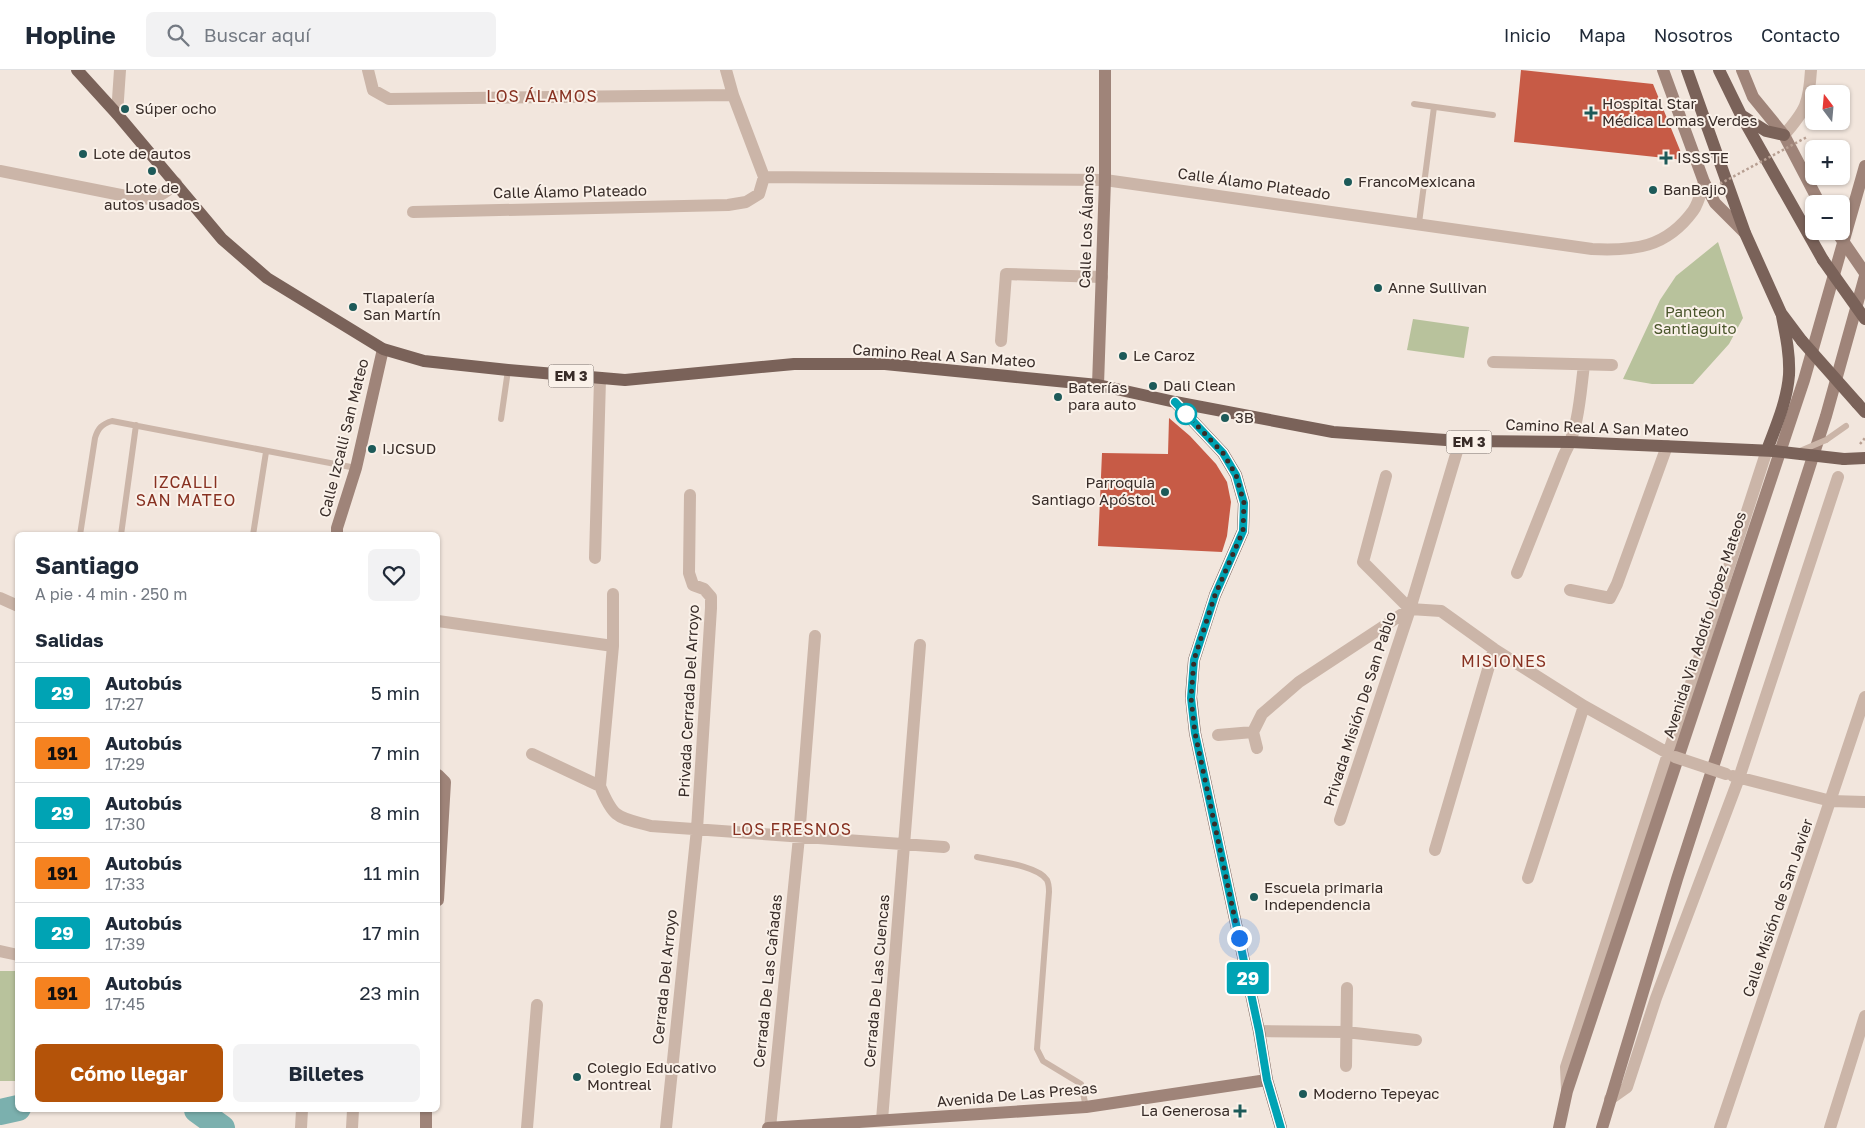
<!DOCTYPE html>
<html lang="es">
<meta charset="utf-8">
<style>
:root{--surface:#fff;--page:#f2f2f3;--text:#1f2937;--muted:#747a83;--line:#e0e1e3;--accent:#b45309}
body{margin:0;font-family:"Golos Text",sans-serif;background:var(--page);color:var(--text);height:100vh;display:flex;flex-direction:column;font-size:19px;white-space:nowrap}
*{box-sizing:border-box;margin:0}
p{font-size:16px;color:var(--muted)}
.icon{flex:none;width:28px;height:28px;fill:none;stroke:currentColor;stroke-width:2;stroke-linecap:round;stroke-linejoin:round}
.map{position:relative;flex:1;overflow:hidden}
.side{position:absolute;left:15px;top:462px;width:425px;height:580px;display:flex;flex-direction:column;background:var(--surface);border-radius:8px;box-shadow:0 1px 4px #0004}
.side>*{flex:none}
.badge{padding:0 10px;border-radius:4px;font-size:18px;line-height:32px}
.needle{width:32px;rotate:344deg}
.buttons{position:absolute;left:1805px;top:15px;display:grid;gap:10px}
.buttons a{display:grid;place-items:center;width:45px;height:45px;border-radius:8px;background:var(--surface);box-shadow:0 1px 4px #0004;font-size:25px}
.you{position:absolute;width:25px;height:25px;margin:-12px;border:4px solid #fff;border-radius:50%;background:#1a73e8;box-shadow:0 0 0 8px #1a73e833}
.map>.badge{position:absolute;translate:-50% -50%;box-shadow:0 0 0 2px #fff}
h2{padding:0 20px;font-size:19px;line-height:45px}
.round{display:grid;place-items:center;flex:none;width:52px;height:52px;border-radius:8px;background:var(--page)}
.headline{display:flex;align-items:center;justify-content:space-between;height:85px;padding:0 20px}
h1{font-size:24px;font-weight:700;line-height:38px}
.button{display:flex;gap:10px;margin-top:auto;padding:10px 20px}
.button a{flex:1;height:58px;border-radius:8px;background:var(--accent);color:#fff;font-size:20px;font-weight:700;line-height:58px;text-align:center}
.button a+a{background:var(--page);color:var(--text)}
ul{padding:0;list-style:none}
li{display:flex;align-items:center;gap:15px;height:60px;padding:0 20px;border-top:1px solid var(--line)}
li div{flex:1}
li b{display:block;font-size:19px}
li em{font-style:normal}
li .badge{min-width:55px;font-weight:700;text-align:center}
header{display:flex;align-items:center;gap:30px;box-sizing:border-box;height:70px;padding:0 25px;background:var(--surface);border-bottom:1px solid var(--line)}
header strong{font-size:24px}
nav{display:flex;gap:28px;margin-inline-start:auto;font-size:18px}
.search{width:350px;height:45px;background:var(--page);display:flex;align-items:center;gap:12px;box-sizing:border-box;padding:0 18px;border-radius:8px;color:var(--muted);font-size:19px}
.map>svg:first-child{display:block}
.green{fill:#b8c29c}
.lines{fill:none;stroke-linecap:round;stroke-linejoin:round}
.river{stroke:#7bb0ae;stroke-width:26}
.building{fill:#c75b46}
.path{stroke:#b79f92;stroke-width:2.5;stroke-dasharray:2.5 2.5;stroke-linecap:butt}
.lane{stroke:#cbb5a8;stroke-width:6}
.street{stroke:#cbb5a8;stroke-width:12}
.secondary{stroke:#9f8479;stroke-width:12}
.primary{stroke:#7a6259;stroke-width:12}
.path-bridge{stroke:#b79f92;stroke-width:2.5;stroke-dasharray:2.5 2.5;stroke-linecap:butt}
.lane-bridge{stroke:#cbb5a8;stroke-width:6}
.street-bridge{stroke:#cbb5a8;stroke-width:12}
.secondary-bridge{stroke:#9f8479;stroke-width:12}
.primary-bridge{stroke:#7a6259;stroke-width:12}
.line-casing{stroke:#fff;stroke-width:11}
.line{stroke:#00a3b4;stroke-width:8}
.walk{stroke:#382c28;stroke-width:5;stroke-dasharray:0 9}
.poi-dot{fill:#1d5a59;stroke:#faf1e9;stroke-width:2}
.stop-dot{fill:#fff;stroke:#00a3b4;stroke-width:2.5}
.labels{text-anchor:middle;stroke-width:4;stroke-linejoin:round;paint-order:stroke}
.shield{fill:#faf1e9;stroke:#726762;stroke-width:1}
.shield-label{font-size:14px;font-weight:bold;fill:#382c28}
.poi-label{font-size:15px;fill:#382c28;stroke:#faf1e9;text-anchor:start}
.street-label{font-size:15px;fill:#382c28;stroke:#faf1e9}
.park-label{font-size:15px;fill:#4a562c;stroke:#faf1e9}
.neighbourhood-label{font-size:16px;letter-spacing:1px;fill:#873121;stroke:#faf1e9}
</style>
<header>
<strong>Hopline</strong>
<div class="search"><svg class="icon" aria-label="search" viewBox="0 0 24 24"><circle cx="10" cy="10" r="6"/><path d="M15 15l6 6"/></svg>Buscar aquí</div>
<nav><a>Inicio</a><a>Mapa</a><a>Nosotros</a><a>Contacto</a></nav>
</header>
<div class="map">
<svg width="1865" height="1058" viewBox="0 0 1865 1058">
<rect width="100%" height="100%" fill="#f2e6dd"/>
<path class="green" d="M1718,172L1743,248L1729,274L1693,314H1652L1623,309L1660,230L1676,206Z
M1413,249L1469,257L1464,288L1407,280Z
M0,901H17V1011H0Z"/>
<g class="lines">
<path class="river" d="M197,1040L222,1058
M0,1042L18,1038"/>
</g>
<path class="building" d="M1521,0L1653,14L1684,90L1514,72Z
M1169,348L1190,366L1216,394L1227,412L1231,432L1227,466L1222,482L1098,476L1102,383L1168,384Z"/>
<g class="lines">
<path class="path" d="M1860,374L1865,368"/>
<path class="lane" d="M1414,34L1493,45
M1419,153L1434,37
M501,349L508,300
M1826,370L1846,356
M80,465L95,368C98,358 102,354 112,351L356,398
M121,465L136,355
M253,465L266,382
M977,787C994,791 1038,795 1047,810C1049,814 1049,818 1049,822L1037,979L1043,991L1081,1014L1086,1037"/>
<path class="street" d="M368,0L373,20L389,29L733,25
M117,44L120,0
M1784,65C1806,40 1809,33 1811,0
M0,101L141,129C157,128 165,124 176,113
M764,107L1105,110L1592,179C1634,181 1666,178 1693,141C1699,133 1701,121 1704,112
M413,142L728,135L746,132L759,124L764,107L733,25L726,0
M1001,271L1006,204L1102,207
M1493,292L1612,295
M1386,406L1363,492L1410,539
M595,488L600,309
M1517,503L1564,385C1579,357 1580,326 1584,295
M1570,520L1610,528L1617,514L1667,376
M613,524V576L600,716C614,750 618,747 651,756L944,777
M0,528L18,536
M438,551L613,576
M1253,662L1257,678
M1218,665L1253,662L1262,644L1299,612L1410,539L1441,541L1494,579L1584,636L1673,686
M532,684L600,716
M1733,706L1831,731L1865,732
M1340,750L1410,539L1460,371
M1435,780L1494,579
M1528,808L1584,636
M0,881L18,885
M1259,961L1346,962L1416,970
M1346,996L1347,918
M1567,1020L1566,997L1767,380
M1610,1029L1627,1017L1656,928L1739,708L1838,407
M882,1050L920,575
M301,1058L302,1040
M352,1058L353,1040
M527,1058L537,935
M666,1058L697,759L711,538V527L704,519L693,515L689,503L690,425
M770,1058L799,767L815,566
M1720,1058L1865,627
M1830,1058L1865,946"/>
<path class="secondary" d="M1663,0L1704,112L1715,133L1745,163
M1742,0L1753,27L1784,65L1820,134
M1098,315L1105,110V0
M337,465V458L356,398L383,279
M438,705L445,712L438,830
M426,1058V1040
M768,1058L1086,1037L1267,1010
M1559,1058L1567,1021L1804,310L1865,96
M1602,1058L1677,809L1826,346L1865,206"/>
<path class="primary" d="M77,0L117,44L222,169L267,208L383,279L424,291L508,300L625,310L794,294H885L1098,315L1175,332L1333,362L1460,371L1571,372L1774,381
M1687,0L1745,163L1781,243L1802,271
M1719,0L1741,45L1823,190
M1741,45L1766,61L1784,65
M1175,332L1223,383L1236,405L1244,433L1243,461L1215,525L1194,590L1191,627L1195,663L1259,961L1267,1010L1281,1058
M1857,333L1865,342
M1767,380C1776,356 1787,331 1789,305C1790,285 1786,266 1782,246
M1844,389L1865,388"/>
<path class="path-bridge" d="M1691,115L1714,117L1807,67"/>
<path class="lane-bridge" d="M1800,381L1826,370"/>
<path class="street-bridge" d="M1675,687L1726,704"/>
<path class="secondary-bridge" d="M1836,161L1865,203"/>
<path class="primary-bridge" d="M1823,190L1865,249
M1802,271L1857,333
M1774,381L1844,389"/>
</g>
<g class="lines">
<defs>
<path id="line" d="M1175,332L1223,383L1236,405L1244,433L1243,461L1215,525L1194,590L1191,628L1195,663L1259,961L1267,1010L1281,1058"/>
</defs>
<use href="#line" class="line-casing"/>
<use href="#line" class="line"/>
<path class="walk" d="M1186,344L1223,383L1236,405L1244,433L1243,461L1215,525L1194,590L1191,628L1195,663L1239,868"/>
</g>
<g class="poi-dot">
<circle cx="125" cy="39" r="5"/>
<path d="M1588.5 35.5h5v5h5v5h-5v5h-5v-5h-5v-5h5z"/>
<circle cx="83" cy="84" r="5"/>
<path d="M1663.5 80.5h5v5h5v5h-5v5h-5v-5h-5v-5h5z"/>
<circle cx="152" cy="101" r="5"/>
<circle cx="1348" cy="112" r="5"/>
<circle cx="1653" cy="120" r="5"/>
<circle cx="1378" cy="218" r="5"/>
<circle cx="353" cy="237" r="5"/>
<circle cx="1123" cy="286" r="5"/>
<circle cx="1153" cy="316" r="5"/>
<circle cx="1058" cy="327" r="5"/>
<circle cx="1225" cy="348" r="5"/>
<circle cx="372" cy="379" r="5"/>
<circle cx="1165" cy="422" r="5"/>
<circle cx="1254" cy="827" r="5"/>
<circle cx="577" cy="1007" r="5"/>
<circle cx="1303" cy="1024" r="5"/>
<path d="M1237.5 1033.5h5v5h5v5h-5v5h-5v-5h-5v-5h5z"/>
</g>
<circle class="stop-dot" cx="1186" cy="344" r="10"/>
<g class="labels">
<g class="shield">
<rect x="548.5" y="294.5" width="45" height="23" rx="4"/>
<rect x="1446.5" y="360.5" width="45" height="23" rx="4"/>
</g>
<g class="shield-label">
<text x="571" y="311">EM 3</text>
<text x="1469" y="377">EM 3</text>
</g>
<g class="poi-label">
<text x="1602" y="39">Hospital Star<tspan x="1602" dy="17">Médica Lomas Verdes</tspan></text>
<text x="135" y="44">Súper ocho</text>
<text x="93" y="89">Lote de autos</text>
<text x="1677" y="93">ISSSTE</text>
<text x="1358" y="117">FrancoMexicana</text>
<text x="152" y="123" text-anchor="middle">Lote de<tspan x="152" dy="17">autos usados</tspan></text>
<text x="1663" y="125">BanBajio</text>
<text x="1388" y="223">Anne Sullivan</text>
<text x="363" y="233">Tlapalería<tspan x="363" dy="17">San Martín</tspan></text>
<text x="1133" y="291">Le Caroz</text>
<text x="1163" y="321">Dali Clean</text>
<text x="1068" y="323">Baterías<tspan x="1068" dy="17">para auto</tspan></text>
<text x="1235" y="353">3B</text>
<text x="382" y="384">IJCSUD</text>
<text x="1155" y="418" text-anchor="end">Parroquia<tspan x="1155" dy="17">Santiago Apóstol</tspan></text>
<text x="1264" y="823">Escuela primaria<tspan x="1264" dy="17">Independencia</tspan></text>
<text x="587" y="1003">Colegio Educativo<tspan x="587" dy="17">Montreal</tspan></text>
<text x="1313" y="1029">Moderno Tepeyac</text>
<text x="1230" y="1046" text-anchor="end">La Generosa</text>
</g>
<g class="street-label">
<text transform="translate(1254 114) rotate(8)" y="5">Calle Álamo Plateado</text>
<text transform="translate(570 122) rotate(-1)" y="5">Calle Álamo Plateado</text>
<text transform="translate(1087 157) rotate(-88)" y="5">Calle Los Álamos</text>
<text transform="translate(944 286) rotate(4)" y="5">Camino Real A San Mateo</text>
<text transform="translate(1597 358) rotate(2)" y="5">Camino Real A San Mateo</text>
<text transform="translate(344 368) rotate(-76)" y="5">Calle Izcalli San Mateo</text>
<text transform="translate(1705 555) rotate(-72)" y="5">Avenida Via Adolfo López Mateos</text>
<text transform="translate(689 631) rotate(-87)" y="5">Privada Cerrada Del Arroyo</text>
<text transform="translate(1360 639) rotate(-72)" y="5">Privada Misión De San Pablo</text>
<text transform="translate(1778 838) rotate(-71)" y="5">Calle Misión de San Javier</text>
<text transform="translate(665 907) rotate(-84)" y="5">Cerrada Del Arroyo</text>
<text transform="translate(768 911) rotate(-84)" y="5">Cerrada De Las Cañadas</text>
<text transform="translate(877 911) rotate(-85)" y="5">Cerrada De Las Cuencas</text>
<text transform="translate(1017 1025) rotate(-5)" y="5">Avenida De Las Presas</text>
</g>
<g class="park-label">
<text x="1695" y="247">Panteon<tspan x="1695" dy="17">Santiaguito</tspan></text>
</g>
<g class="neighbourhood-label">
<text x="542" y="32">LOS ÁLAMOS</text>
<text x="186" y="418">IZCALLI<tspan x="186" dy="18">SAN MATEO</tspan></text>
<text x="1504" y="597">MISIONES</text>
<text x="792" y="765">LOS FRESNOS</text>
</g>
</g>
</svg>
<div class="buttons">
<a><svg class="needle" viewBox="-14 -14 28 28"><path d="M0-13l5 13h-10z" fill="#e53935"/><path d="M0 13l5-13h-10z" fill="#747a83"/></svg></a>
<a>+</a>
<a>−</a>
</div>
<div class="you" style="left:1239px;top:868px"></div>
<b class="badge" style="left:1248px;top:908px;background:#00a3b4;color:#fff">29</b>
<section class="side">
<div class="headline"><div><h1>Santiago</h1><p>A pie · 4 min · 250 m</p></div><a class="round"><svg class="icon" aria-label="heart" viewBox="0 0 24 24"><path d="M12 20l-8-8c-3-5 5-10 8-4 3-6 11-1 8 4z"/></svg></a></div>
<h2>Salidas</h2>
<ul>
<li><span class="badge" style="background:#00a3b4;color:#fff">29</span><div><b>Autobús</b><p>17:27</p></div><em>5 min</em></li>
<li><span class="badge" style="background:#f58220;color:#111">191</span><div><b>Autobús</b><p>17:29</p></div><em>7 min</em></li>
<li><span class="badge" style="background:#00a3b4;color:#fff">29</span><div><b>Autobús</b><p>17:30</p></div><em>8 min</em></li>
<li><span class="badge" style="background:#f58220;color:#111">191</span><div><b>Autobús</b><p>17:33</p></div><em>11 min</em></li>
<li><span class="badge" style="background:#00a3b4;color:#fff">29</span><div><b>Autobús</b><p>17:39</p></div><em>17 min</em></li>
<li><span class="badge" style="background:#f58220;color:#111">191</span><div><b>Autobús</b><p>17:45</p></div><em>23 min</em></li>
</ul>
<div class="button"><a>Cómo llegar</a><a>Billetes</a></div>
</section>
</div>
